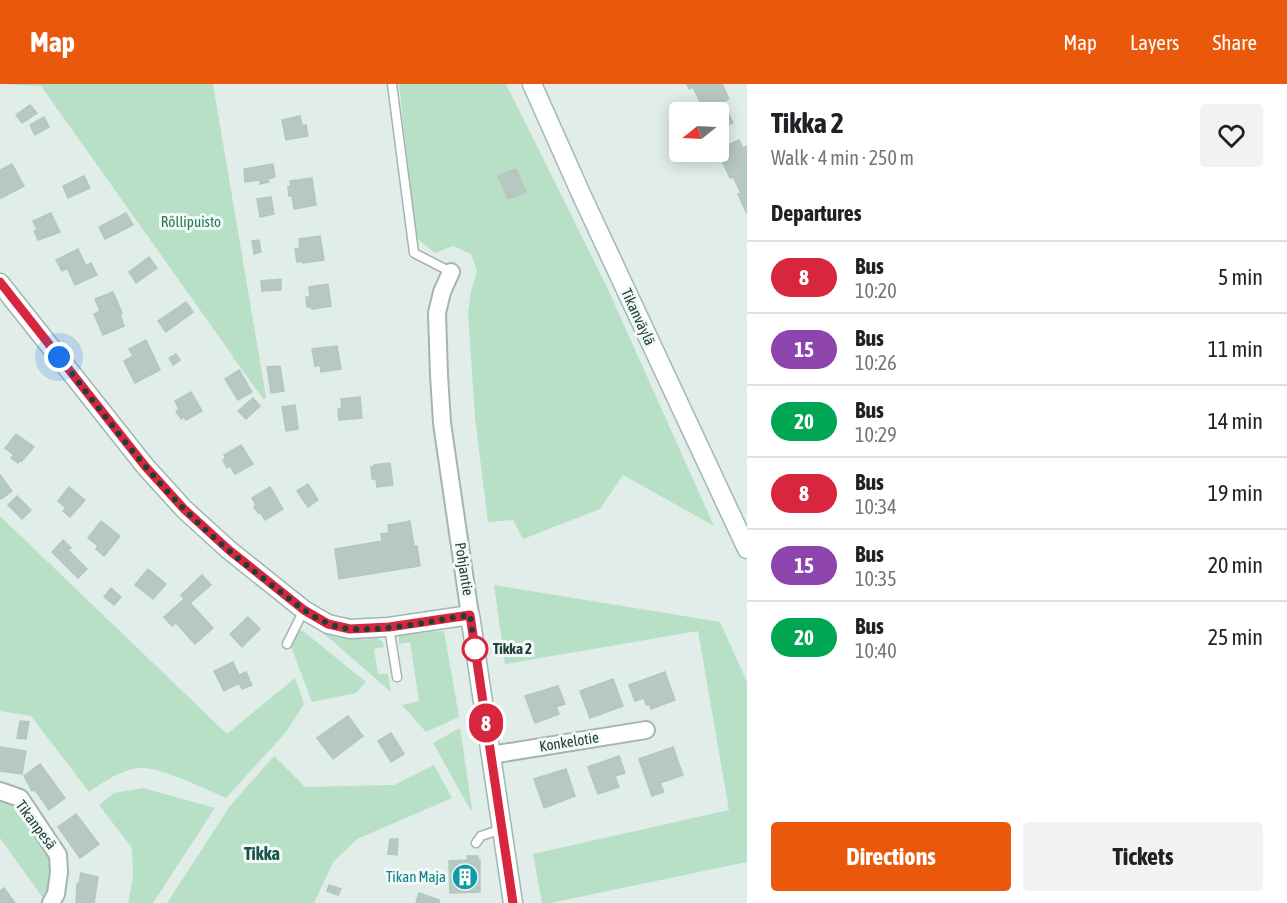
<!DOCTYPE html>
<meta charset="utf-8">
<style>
:root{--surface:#fff;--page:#f2f2f2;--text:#202124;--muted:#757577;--line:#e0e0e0;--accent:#ea580c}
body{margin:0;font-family:"Asap Condensed",sans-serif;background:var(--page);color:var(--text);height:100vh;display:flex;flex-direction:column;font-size:22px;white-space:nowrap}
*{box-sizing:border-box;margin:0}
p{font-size:20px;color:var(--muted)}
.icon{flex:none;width:33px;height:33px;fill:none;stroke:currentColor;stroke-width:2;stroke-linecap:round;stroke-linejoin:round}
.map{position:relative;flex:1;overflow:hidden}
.sheet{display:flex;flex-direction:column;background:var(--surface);width:540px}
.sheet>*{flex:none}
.badge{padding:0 12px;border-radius:20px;font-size:21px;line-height:39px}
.needle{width:39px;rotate:252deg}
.buttons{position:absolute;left:669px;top:18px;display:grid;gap:12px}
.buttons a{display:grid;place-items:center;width:60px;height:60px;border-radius:6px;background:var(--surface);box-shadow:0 3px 15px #0003;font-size:30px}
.you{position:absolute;width:30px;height:30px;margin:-15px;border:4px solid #fff;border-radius:50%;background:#1a73e8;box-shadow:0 0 0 9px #1a73e833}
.map>.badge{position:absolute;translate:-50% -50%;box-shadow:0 0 0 3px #fff}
h2{padding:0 24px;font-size:22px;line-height:54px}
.round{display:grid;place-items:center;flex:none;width:63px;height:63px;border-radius:6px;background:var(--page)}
.overview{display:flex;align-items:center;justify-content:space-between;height:102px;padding:0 24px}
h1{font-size:28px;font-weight:700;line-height:45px}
.button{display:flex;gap:12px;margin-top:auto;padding:12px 24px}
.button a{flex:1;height:69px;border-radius:6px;background:var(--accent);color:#fff;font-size:24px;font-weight:700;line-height:69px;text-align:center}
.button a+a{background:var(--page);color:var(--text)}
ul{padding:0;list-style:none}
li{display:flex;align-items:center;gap:18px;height:72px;padding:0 24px;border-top:2px solid var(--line)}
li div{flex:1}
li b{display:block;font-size:22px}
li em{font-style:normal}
li .badge{min-width:66px;font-weight:700;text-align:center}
header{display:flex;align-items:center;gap:36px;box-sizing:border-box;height:84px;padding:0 30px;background:var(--accent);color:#fff}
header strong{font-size:28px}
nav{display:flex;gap:33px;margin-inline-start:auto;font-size:21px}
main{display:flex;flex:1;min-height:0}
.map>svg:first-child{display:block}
.green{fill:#b7e0c7}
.building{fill:#b6c8c2;stroke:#b3c7c1;stroke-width:1.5}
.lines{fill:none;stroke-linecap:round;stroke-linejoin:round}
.service-casing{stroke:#a3b5b1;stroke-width:11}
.minor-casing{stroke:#a3b5b1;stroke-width:20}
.tertiary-casing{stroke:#a3b5b1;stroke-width:21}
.secondary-casing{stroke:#9ebab3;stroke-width:21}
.service{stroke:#fff;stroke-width:8}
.minor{stroke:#fff;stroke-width:16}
.tertiary{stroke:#fff;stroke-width:18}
.secondary{stroke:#fff;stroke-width:18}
.line-casing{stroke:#fff;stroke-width:14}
.line{stroke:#d7263d;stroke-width:9}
.walk{stroke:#1f3f3a;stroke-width:6;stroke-dasharray:0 10.8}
.stop-dot{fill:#fff;stroke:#d7263d;stroke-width:3}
.labels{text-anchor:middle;stroke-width:6;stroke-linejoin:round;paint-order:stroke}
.park-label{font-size:15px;fill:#267a4f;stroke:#f2f9f6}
.street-label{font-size:15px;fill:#1f3f3a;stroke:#f2f9f6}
.stop-label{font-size:15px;font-weight:bold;fill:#1f3f3a;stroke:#f2f9f6;text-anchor:start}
.culture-label{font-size:15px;fill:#0d838f;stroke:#f2f9f6;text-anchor:end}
.quarter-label{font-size:18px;font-weight:bold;fill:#19534b;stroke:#f2f9f6}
</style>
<header>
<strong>Map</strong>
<nav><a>Map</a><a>Layers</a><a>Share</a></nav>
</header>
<main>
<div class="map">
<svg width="747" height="819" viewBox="0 0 747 819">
<rect width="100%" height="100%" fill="#e1ede9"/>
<path class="green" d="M0,0H213L266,313L264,316L235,276H234L232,271L41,2Z
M399,0H506L606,201L714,442L623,391L600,425L523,455L513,436L488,438L475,333L468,229L471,207L477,187L471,170L453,162L435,169L415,153Z
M0,432L227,650L295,594L304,620L286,648L226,714C203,704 169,687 145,684C127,682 103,698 89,708L31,632L0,627Z
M494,501L720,538L747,598V778L550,819H542L533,770L729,726L698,547L505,580Z
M297,546L303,547L366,598L356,609L312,618L291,562Z
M321,547C339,556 358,556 378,554L383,558L384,563L374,565L378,590H388L391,608Z
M444,547L459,633L426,648L402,621L419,617L410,558L399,560V550Z
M460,644L472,724L471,727L433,659Z
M274,672L305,703L394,701L434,681L452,714L357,755L333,778L314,819H167L230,722Z
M143,704L215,724L153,819H128L133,794L132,764L99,721L114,709Z
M0,716L14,721L49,772L51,786L49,804L43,814L0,754Z"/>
<path class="building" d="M687,0H722L729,15L723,18L733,39L718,46V28H700L697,22L701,20L693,3L689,5Z
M30,21L37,29L22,39L16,31Z
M300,32L302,42L306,41L308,52L286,56L282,36Z
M44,33L49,43L35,51L30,41Z
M739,56L743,64L747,62V130L738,110L741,109L733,93L730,94L718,68V65Z
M12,80L24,102L1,114L0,86Z
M273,80L275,93L268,95L269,98L260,100V96L245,98L244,85Z
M516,85L526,108L508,115L498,92Z
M84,92L90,104L68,114L63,102Z
M312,94L316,121L294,125L292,112H289L288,103L291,102L290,97Z
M271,113L274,130L260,133L257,115Z
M51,129L60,148L38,156L34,147L37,146L33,137Z
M126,129L133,141L105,155L99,143Z
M320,152L324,176L303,179L302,177L297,178L295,165L300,164L299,155Z
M259,156L261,168L254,170L252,157Z
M78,165L86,182L91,179L97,191L75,201L67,184L62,187L56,176Z
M149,173L157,184L136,199L129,188Z
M281,195V206L262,207L261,197Z
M328,200L331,222L312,225V223H307L306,213H310L309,203Z
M113,208L122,229L120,230L124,242L103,251L94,230L100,227L95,215Z
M186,218L193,228L166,248L158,237Z
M146,256L160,286L135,299L124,277L133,272L129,265Z
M337,262L341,285L321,288L320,281L315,282L312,265Z
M176,270L180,276L173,281L169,274Z
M280,282L284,307L271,309L267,283Z
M239,286L252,308L238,316L225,295Z
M191,308L202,327L186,336L184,333L181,335L176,327L179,325L175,317Z
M360,313L362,334L339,336L338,325L342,324L341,315Z
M253,314L260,322L246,335L238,327Z
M295,321L298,345L286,347L282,323Z
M16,350L34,363L22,377L20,376L18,379L11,374L14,371L5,364Z
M241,361L253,380L235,390L230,382L227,384L223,376L226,374L224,371Z
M390,379L393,401L377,403L376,395H372L371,383H374V381Z
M0,391L12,407L1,415L0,414Z
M308,400L318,416L308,423L297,407Z
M69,403L85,416L70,433L63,427L66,424L58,417Z
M270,403L283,425L265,436L260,428L258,429L254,423L256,421L252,414Z
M17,412L31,426L22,435L8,421Z
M101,437L120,452L104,472L96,465L98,462L88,454Z
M410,437L414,462H417L420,482L339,495L335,465L382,457L381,450L389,449L388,441Z
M63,456L71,464L68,466L87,485L78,494L52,468Z
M148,485L166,500L153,515L135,501Z
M202,491L211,501L190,519L213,544L195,560L176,539L172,542L164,533L184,515L181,511Z
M111,504L121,513L114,521L104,513Z
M248,533L260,545L242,563L230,550Z
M233,578L239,591L246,588L252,601L242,605L239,599L224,607L214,587Z
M665,588L675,616L651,625L649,620L646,621L644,614L635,617L629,601Z
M613,595L623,622L590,634L580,607Z
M558,602L565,620L556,623L559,630L535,639L525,612Z
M348,632L363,652L333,675L317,654Z
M20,637L29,638L26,655L17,654Z
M391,649L404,670L391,678L378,657Z
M0,663L26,667L22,690L0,687Z
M673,663L683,691L660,699L664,708L652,712L639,675Z
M619,672L625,689L615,692L619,703L598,710L588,683Z
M40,680L65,714L49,726L35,706L32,707L24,692Z
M566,685L575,712L544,724L534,695Z
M76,730L99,760L80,774L58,743Z
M390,755H398L397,771L388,770Z
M467,772H478V776H480V808L450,809L449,777L468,776Z
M81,789L98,793L94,819H76L77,800H79Z
M329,801L341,805L338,811L327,807Z
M4,804L15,819H0V807Z
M419,809L439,816V819H416Z"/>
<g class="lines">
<defs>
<path id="service" d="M392,0L414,169L451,188
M389,543L397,593
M287,560L304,526
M476,759L481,752L502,745"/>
<path id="minor" d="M451,188L442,208L437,229L439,291L442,339L470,531
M491,671L646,646
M0,707L20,714L58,771L59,788L56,810L51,819"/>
<path id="tertiary" d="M0,199L145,382L184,425L229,466L304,526L328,540L350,545L389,543L470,531L513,819"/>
<path id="secondary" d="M532,0L582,112L747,465"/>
</defs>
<use href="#service" class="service-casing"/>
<use href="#minor" class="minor-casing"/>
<use href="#tertiary" class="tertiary-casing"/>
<use href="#secondary" class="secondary-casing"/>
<use href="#service" class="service"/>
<use href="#minor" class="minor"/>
<use href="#tertiary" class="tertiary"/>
<use href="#secondary" class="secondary"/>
</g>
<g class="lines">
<defs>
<path id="line" d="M0,198L145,382L184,425L229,466L304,526L328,540L350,545L389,543L470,531L513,819"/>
</defs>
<use href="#line" class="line-casing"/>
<use href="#line" class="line"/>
<path class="walk" d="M59,273C100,325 138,378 184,425C213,454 245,481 277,505C296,520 315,537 339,543C374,551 434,536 470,531L476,573L475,565"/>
</g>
<defs>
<symbol id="building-disc" viewBox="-11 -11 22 22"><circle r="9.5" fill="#0f9aa8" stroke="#f2f9f6"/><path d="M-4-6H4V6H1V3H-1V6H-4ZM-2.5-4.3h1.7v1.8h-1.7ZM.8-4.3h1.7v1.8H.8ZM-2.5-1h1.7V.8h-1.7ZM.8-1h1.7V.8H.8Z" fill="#fff"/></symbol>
</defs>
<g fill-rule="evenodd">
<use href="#building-disc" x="450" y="778" width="30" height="30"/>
</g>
<circle class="stop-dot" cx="475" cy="565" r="12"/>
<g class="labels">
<g class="park-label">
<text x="191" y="143">Röllipuisto</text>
</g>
<g class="street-label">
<text transform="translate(638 233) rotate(65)" y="5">Tikanväylä</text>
<text transform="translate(464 485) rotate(81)" y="5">Pohjantie</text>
<text transform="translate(569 658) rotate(-9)" y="5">Konkelotie</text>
<text transform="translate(36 741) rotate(53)" y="5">Tikanpesä</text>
</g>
<g class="stop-label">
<text x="493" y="570">Tikka 2</text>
</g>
<g class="culture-label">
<text x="446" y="798">Tikan Maja</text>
</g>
<g class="quarter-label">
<text x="262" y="776">Tikka</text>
</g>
</g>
</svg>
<div class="buttons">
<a><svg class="needle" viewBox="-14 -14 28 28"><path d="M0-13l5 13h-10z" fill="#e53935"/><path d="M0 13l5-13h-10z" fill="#757577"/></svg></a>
</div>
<div class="you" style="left:59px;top:273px"></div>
<b class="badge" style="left:486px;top:639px;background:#d7263d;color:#fff">8</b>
</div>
<section class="sheet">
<div class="overview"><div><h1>Tikka 2</h1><p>Walk · 4 min · 250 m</p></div><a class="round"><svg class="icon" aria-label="heart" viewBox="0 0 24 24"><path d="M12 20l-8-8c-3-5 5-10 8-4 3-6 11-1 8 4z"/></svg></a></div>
<h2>Departures</h2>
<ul>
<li><span class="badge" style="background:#d7263d;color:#fff">8</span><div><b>Bus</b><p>10:20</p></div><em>5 min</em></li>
<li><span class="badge" style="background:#8e44ad;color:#fff">15</span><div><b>Bus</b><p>10:26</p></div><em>11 min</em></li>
<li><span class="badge" style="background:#00a651;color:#fff">20</span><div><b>Bus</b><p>10:29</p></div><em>14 min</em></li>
<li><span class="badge" style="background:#d7263d;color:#fff">8</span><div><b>Bus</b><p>10:34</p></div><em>19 min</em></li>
<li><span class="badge" style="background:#8e44ad;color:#fff">15</span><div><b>Bus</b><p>10:35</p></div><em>20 min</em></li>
<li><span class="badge" style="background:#00a651;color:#fff">20</span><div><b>Bus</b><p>10:40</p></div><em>25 min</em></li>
</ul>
<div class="button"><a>Directions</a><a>Tickets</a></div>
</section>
</main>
